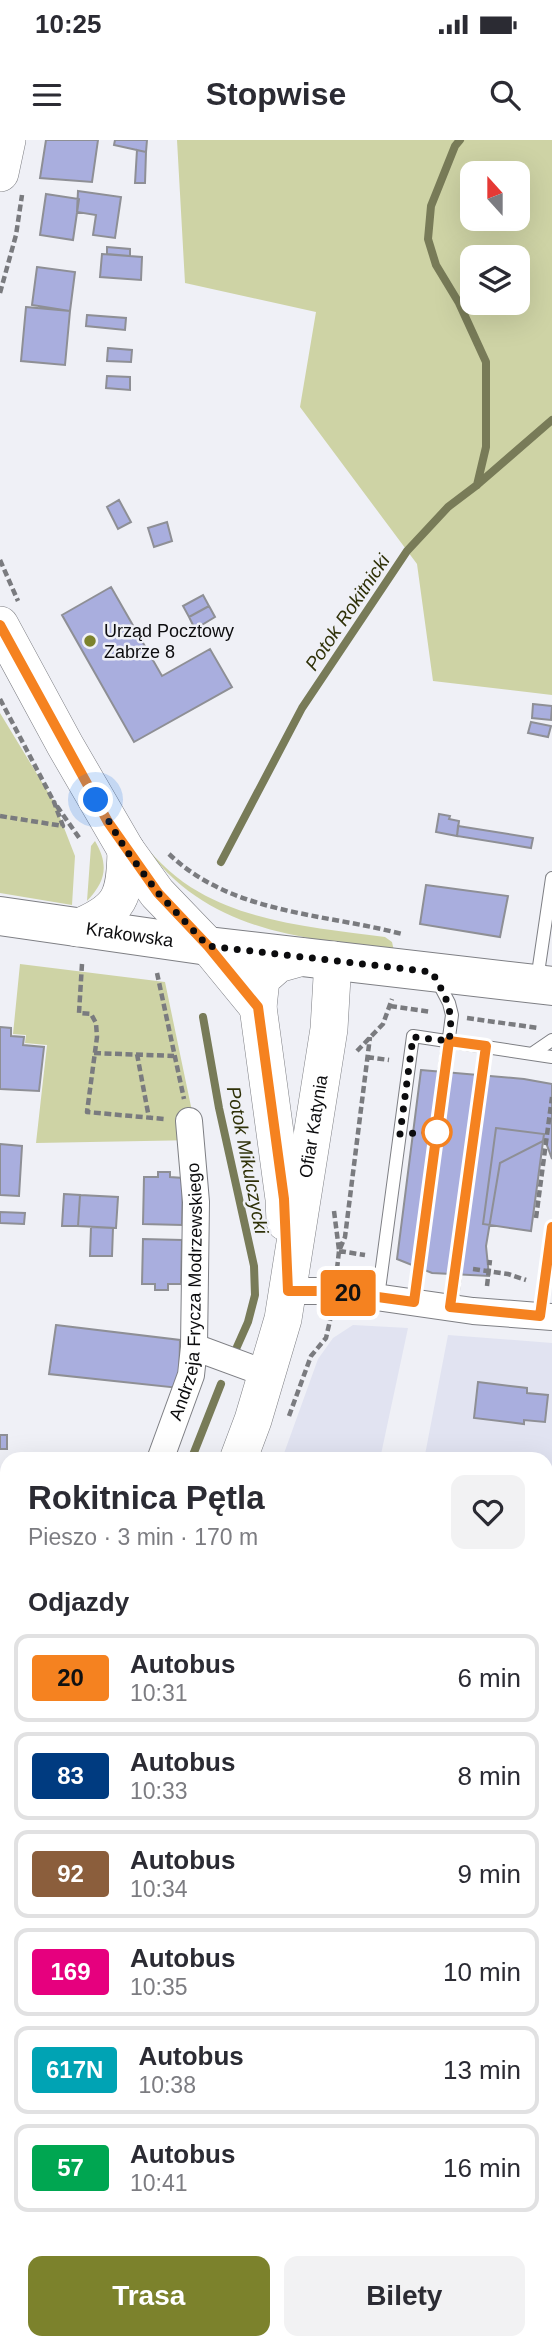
<!DOCTYPE html>
<html lang="pl">
<meta charset="utf-8">
<style>
:root{--surface:#fff;--page:#f2f2f3;--text:#2b2b33;--muted:#7c7c81;--line:#e1e1e2;--accent:#7c822c}
body{margin:0;font-family:Helvetica,sans-serif;background:var(--page);color:var(--text);height:100vh;display:flex;flex-direction:column;font-size:26px;white-space:nowrap}
*{box-sizing:border-box;margin:0}
p{font-size:23px;color:var(--muted)}
.icon{flex:none;width:38px;height:38px;fill:none;stroke:currentColor;stroke-width:2;stroke-linecap:round;stroke-linejoin:round}
.map{position:relative;flex:1;overflow:hidden}
.sheet{position:absolute;left:0px;top:1312px;width:553px;height:898px;display:flex;flex-direction:column;background:var(--surface);border-radius:21px 21px 0 0;box-shadow:0 7px 28px #0002}
.sheet>*{flex:none}
.badge{padding:0 14px;border-radius:5px;font-size:24px;line-height:46px}
.needle{width:46px;rotate:339deg}
.controls{position:absolute;left:460px;top:21px;display:grid;gap:14px}
.controls a{display:grid;place-items:center;width:70px;height:70px;border-radius:14px;background:var(--surface);box-shadow:0 7px 28px #0002;font-size:35px}
.you{position:absolute;width:35px;height:35px;margin:-18px;border:5px solid #fff;border-radius:50%;background:#1a73e8;box-shadow:0 0 0 10px #1a73e833}
.map>.badge{position:absolute;translate:-50% -50%;box-shadow:0 0 0 4px #fff}
h2{padding:0 28px;font-size:26px;line-height:63px}
.round{display:grid;place-items:center;flex:none;width:74px;height:74px;border-radius:14px;background:var(--page)}
.headline{display:flex;align-items:center;justify-content:space-between;height:119px;padding:0 28px}
h1{font-size:33px;font-weight:700;line-height:52px}
.action{display:flex;gap:14px;margin-top:auto;padding:14px 28px}
.action a{flex:1;height:80px;border-radius:14px;background:var(--accent);color:#fff;font-size:28px;font-weight:700;line-height:80px;text-align:center}
.action a+a{background:var(--page);color:var(--text)}
ul{padding:0;list-style:none}
li{display:flex;align-items:center;gap:21px;height:88px;margin:0 14px 10px;padding:0 14px;border:4px solid var(--line);border-radius:14px}
li div{flex:1}
li b{display:block;font-size:26px}
li em{font-style:normal}
li .badge{min-width:77px;font-weight:700;text-align:center}
.status{display:flex;justify-content:space-between;align-items:center;height:49px;padding:0 35px;background:var(--surface);direction:ltr}
.status svg{height:19px;fill:currentColor}
header{display:flex;justify-content:space-between;align-items:center;height:91px;padding:0 28px;background:var(--surface);font-size:32px;font-weight:700}
.map>svg:first-child{display:block}
.built{fill:#e1e3f1}
.green{fill:#ced3a5;fill-rule:evenodd}
.lines{fill:none;stroke-linecap:round;stroke-linejoin:round}
.stream{stroke:#787b58;stroke-width:8}
.building{fill:#a9aede;stroke:#8e8f95;stroke-width:2}
.lane-casing{stroke:#7e7f84;stroke-width:14}
.street-casing{stroke:#7e7f84;stroke-width:28}
.secondary-casing{stroke:#7e7f84;stroke-width:38}
.primary-casing{stroke:#7e7f84;stroke-width:40}
.path{stroke:#7a7b7f;stroke-width:4.5;stroke-dasharray:7 3.5;stroke-linecap:butt}
.lane{stroke:#fff;stroke-width:12}
.street{stroke:#fff;stroke-width:26}
.secondary{stroke:#fff;stroke-width:37}
.primary{stroke:#fff;stroke-width:38}
.line-casing{stroke:#fff;stroke-width:16}
.line{stroke:#f58220;stroke-width:10}
.walk{stroke:#0c0c0e;stroke-width:7;stroke-dasharray:0 12.6}
.poi-dot{fill:#7c822c;stroke:#eff0f6;stroke-width:2.5}
.stop-dot{fill:#fff;stroke:#f58220;stroke-width:3.5}
.labels{text-anchor:middle;stroke-width:5;stroke-linejoin:round;paint-order:stroke}
.poi-label{font-size:18px;fill:#0c0c0e;stroke:#eff0f6;text-anchor:start}
.street-label{font-size:18px;fill:#0c0c0e;stroke:#eff0f6}
.water-label{font-size:19px;font-style:italic;fill:#2f3108;stroke:#eff0f6}
</style>
<div class="status"><b>10:25</b><svg viewBox="0 0 49 12"><path d="M0 12V9h3v3zM5 12V6h3v6zM10 12V3h3v9zM15 12V0h3v12zM26 1h20v11H26zM47 4h2v5h-2z"/></svg></div>
<header><svg class="icon" aria-label="menu" viewBox="0 0 24 24"><path d="M4 6h16M4 12h16M4 18h16"/></svg>Stopwise<svg class="icon" aria-label="search" viewBox="0 0 24 24"><circle cx="10" cy="10" r="6"/><path d="M15 15l6 6"/></svg></header>
<div class="map">
<svg width="552" height="2210" viewBox="0 0 552 2210">
<rect width="100%" height="100%" fill="#eff0f6"/>
<path class="built" d="M353,1185L408,1188L380,1319H282L318,1219L333,1198Z
M448,1195L552,1203V1331L546,1330V1320H424Z
M18,2203H374L372,2210H17Z"/>
<path class="green" d="M177,0H552V555L433,541L417,424L300,267L316,172L185,143ZM472,33H518V79H472ZM472,117H518V163H472Z
M0,573L54,662L75,716L72,765L0,753Z
M95,701C109,725 106,741 87,761L91,706Z
M142,703C159,722 177,740 199,752C252,783 325,789 385,797L392,802L394,811C293,796 207,792 142,703Z
M20,824L165,842L198,1000L36,1003L47,905L25,903L26,895L13,894Z
M552,1355V1542L546,1546V1357Z
M552,1616V1985L546,1982V1628Z
M546,2068L552,2073V2135L546,2140Z
M412,2203H503L500,2210H410Z"/>
<g class="lines">
<path class="stream" d="M460,0L455,6L431,66L428,99L436,125L459,163L486,222V307L477,345
M221,722L302,568L407,411L448,367L477,345L552,280
M203,877L219,968L254,1126L255,1155L248,1182L236,1209
M191,1320L221,1244
M0,1979L7,1952"/>
</g>
<path class="building" d="M46,0H98L92,42L40,38Z
M115,0H147L146,12L114,5Z
M137,10L146,12L145,43H135Z
M78,51L121,57L115,98L93,95L96,75L77,72Z
M46,54L79,59L73,100L40,95Z
M107,107L130,109V116L107,114Z
M102,114L142,117L141,140L100,137Z
M37,127L75,132L70,171L32,165Z
M26,167L70,171L65,225L21,221Z
M87,175L126,178L125,190L86,186Z
M108,208L132,210L131,222L107,221Z
M107,236L130,237V250L106,248Z
M119,360L131,382L118,389L107,367Z
M167,382L172,401L154,407L148,388Z
M111,447L162,536L210,509L232,547L134,602L62,475Z
M203,455L209,466L189,477L183,466Z
M209,466L215,477L195,489L189,477Z
M533,564L552,566L551,580L532,578Z
M531,582L551,586L548,597L528,593Z
M439,674L450,676L449,679L459,681L457,696L436,692Z
M458,686L533,698L531,708L457,696Z
M426,745L508,756L500,797L420,784Z
M0,887L11,888V896L24,897L23,905L44,907L39,951L0,949Z
M421,930L524,939L552,944V1019L545,1000L500,1023L486,1106L489,1136L432,1133L397,1119Z
M496,988L544,994L531,1091L483,1084Z
M0,1004L22,1006L19,1056L0,1055Z
M158,1032H170V1037L183,1038L182,1085L143,1084L144,1037H158Z
M64,1054L80,1055L78,1086H62Z
M80,1055L118,1057L116,1088L78,1086Z
M0,1072L25,1073L24,1084L0,1083Z
M91,1087L113,1088L112,1116H90Z
M143,1099L182,1100L181,1144H168V1150H155V1144H142Z
M56,1185L180,1200L179,1248L49,1234Z
M478,1242L527,1248V1253L548,1255L545,1282L524,1280V1284L474,1278Z
M0,1295H7V1309H0Z
M54,1317L98,1318L54,1320Z
M0,1454L5,1455L0,1477Z
M4,1459L7,1460V1486L0,1485Z
M102,2203H163L162,2210H100Z
M163,2203H249L248,2210H162Z"/>
<g class="lines">
<defs>
<path id="lane" d="M436,838L449,863L452,875L443,942
M537,840L552,738
M533,913L552,900
M480,947L486,906
M378,1157L413,896L552,917
M414,1162L419,1122
M451,1167L456,1127
M540,1176L552,1087"/>
<g id="street">
<path d="M288,1151H334L473,1171L552,1177"/>
<path d="M194,1207L267,1234"/>
<path id="s1" d="M160,1320L191,1235L194,1207L196,1062L189,981"/>
<path d="M0,1519H7"/>
<path d="M0,1824L7,1785"/>
<path d="M0,2046L7,2047"/>
</g>
<g id="secondary">
<path d="M0,33L7,0"/>
<path d="M0,485L65,605L126,710L157,753L208,806L258,867"/>
<path d="M77,788C121,770 125,757 126,710"/>
<path d="M285,1082L284,1059L258,867L261,839L278,824L303,817"/>
<path id="s2" d="M238,1320L253,1280L283,1179L329,889L333,820"/>
<path d="M0,2149L7,2115"/>
</g>
<g id="primary">
<path id="s3" d="M0,776L208,806L552,846"/>
</g>
</defs>
<use href="#lane" class="lane-casing"/>
<use href="#street" class="street-casing"/>
<use href="#secondary" class="secondary-casing"/>
<use href="#primary" class="primary-casing"/>
<path class="path" d="M0,153L16,95L22,55
M0,420L18,461
M0,559L54,662
M0,676L63,686L54,662L80,699
M169,714C232,774 322,773 402,794
M82,824L79,873L91,874L96,883L97,897L87,972L164,979
M157,833L184,959
M390,866L431,872
M467,878L538,888
M357,911L383,884L392,859
M94,913L174,916
M137,914L149,978
M367,917L389,920
M334,1071L339,1110
M536,1078L552,957
M339,1111L365,1115
M337,1129L339,1111L345,1097L370,897
M473,1129L508,1134L526,1140
M487,1146L490,1120
M289,1276L311,1216L326,1198L331,1176
M12,2210L13,2203"/>
<use href="#lane" class="lane"/>
<use href="#street" class="street"/>
<use href="#secondary" class="secondary"/>
<use href="#primary" class="primary"/>
</g>
<g class="lines">
<defs>
<path id="line" d="M0,485L108,682L158,753L208,806L258,867L284,1059L288,1151H334L414,1162L449,901L486,906L450,1167L540,1176L552,1087"/>
</defs>
<use href="#line" class="line-casing"/>
<use href="#line" class="line"/>
<path class="walk" d="M96,660L126,710L158,753L208,806L432,832C447,859 454,870 449,901L413,897L400,994L437,992"/>
</g>
<circle class="poi-dot" cx="90" cy="501" r="7"/>
<circle class="stop-dot" cx="437" cy="992" r="14"/>
<g class="labels">
<g class="poi-label">
<text x="104" y="497">Urząd Pocztowy<tspan x="104" dy="21">Zabrze 8</tspan></text>
</g>
<g class="street-label">
<text dy="6" stroke="none"><textPath href="#s3" startOffset="131">Krakowska</textPath></text>
<text dy="6" stroke="none"><textPath href="#s2" startOffset="343">Ofiar Katynia</textPath></text>
<text dy="6" stroke="none"><textPath href="#s1" startOffset="173">Andrzeja Frycza Modrzewskiego</textPath></text>
</g>
<g class="water-label">
<text transform="translate(347 472) rotate(-56)" y="7">Potok Rokitnicki</text>
<text transform="translate(248 1020) rotate(79)" y="7">Potok Mikulczycki</text>
</g>
</g>
</svg>
<div class="controls">
<a><svg class="needle" viewBox="-14 -14 28 28"><path d="M0-13l5 13h-10z" fill="#e53935"/><path d="M0 13l5-13h-10z" fill="#7c7c81"/></svg></a>
<a><svg class="icon" aria-label="layers" viewBox="0 0 24 24"><path d="M12 4l9 5-9 5-9-5zM3 14l9 5 9-5"/></svg></a>
</div>
<div class="you" style="left:96px;top:660px"></div>
<b class="badge" style="left:348px;top:1153px;background:#f58220;color:#111">20</b>
<section class="sheet">
<div class="headline"><div><h1>Rokitnica Pętla</h1><p>Pieszo · 3 min · 170 m</p></div><a class="round"><svg class="icon" aria-label="heart" viewBox="0 0 24 24"><path d="M12 20l-8-8c-3-5 5-10 8-4 3-6 11-1 8 4z"/></svg></a></div>
<h2>Odjazdy</h2>
<ul>
<li><span class="badge" style="background:#f58220;color:#111">20</span><div><b>Autobus</b><p>10:31</p></div><em>6 min</em></li>
<li><span class="badge" style="background:#003b80;color:#fff">83</span><div><b>Autobus</b><p>10:33</p></div><em>8 min</em></li>
<li><span class="badge" style="background:#8b5e3c;color:#fff">92</span><div><b>Autobus</b><p>10:34</p></div><em>9 min</em></li>
<li><span class="badge" style="background:#e6007e;color:#fff">169</span><div><b>Autobus</b><p>10:35</p></div><em>10 min</em></li>
<li><span class="badge" style="background:#00a3b4;color:#fff">617N</span><div><b>Autobus</b><p>10:38</p></div><em>13 min</em></li>
<li><span class="badge" style="background:#00a651;color:#fff">57</span><div><b>Autobus</b><p>10:41</p></div><em>16 min</em></li>
</ul>
<div class="action"><a>Trasa</a><a>Bilety</a></div>
</section>
</div>
